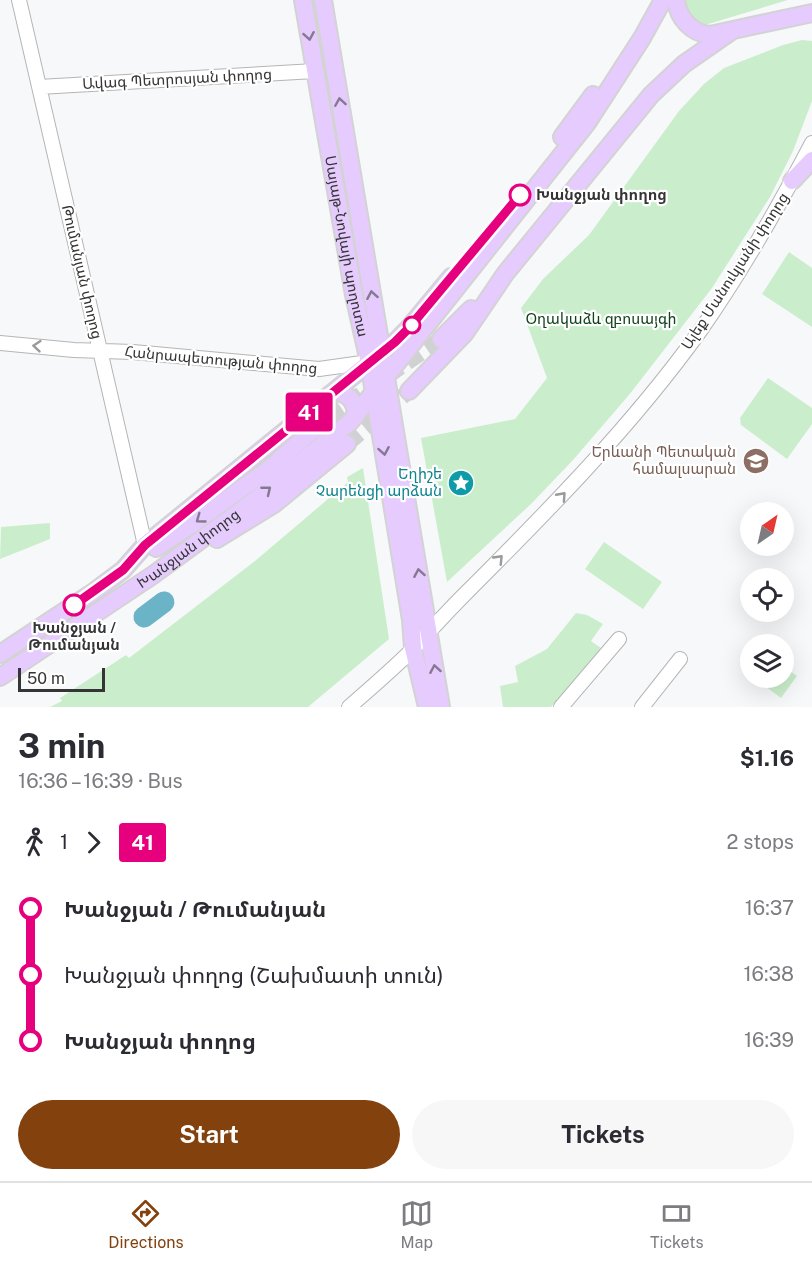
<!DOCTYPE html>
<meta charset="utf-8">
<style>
:root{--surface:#fff;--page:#f7f7f7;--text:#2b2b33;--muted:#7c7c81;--line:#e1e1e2;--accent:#83410e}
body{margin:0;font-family:"Public Sans","Noto Sans Armenian",sans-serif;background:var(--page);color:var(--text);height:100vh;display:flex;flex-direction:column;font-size:22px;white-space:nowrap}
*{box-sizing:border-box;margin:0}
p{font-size:20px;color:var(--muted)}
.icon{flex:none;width:33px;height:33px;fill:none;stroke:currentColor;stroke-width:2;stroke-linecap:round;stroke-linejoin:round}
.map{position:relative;height:707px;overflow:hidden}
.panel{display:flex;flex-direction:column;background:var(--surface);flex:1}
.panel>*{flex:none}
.badge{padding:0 12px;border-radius:4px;font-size:21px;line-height:39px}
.needle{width:39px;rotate:34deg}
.buttons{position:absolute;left:740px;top:502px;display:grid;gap:12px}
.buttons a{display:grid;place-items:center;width:54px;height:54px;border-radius:50%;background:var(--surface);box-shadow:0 6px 24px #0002;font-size:30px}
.scale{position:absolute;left:18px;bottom:15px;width:87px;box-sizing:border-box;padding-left:6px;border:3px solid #353536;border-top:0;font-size:16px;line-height:21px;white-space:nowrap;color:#353536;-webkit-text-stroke:4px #fff;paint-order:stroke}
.map>.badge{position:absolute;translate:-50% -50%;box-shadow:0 0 0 3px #fff}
.legs{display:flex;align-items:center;gap:9px;height:66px;padding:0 18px;font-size:20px}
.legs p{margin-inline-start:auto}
.head{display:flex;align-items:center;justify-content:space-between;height:102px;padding:0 18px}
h1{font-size:33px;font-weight:700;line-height:45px}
.cta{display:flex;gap:12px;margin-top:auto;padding:12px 18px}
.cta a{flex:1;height:69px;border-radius:36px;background:var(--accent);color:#fff;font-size:24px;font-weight:700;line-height:69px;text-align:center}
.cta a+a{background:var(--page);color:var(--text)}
ul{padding:0 18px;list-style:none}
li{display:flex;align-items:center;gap:21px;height:66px;font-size:22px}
li i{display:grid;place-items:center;width:9px;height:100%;margin:0 8px;background:currentColor}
li i::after{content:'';width:15px;height:15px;margin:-8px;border:4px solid;border-radius:50%;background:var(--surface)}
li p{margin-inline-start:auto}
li:first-child i{background:linear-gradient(#0000 50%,currentColor 0)}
li:last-child i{background:linear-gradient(currentColor 50%,#0000 0)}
.menu{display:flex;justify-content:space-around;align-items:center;height:84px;border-top:2px solid var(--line);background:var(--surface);font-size:16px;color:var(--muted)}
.menu a{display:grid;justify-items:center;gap:3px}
.menu .selected{color:var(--accent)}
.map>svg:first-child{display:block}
.green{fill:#caeecc}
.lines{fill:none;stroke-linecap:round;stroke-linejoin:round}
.river{stroke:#6bb3c6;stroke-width:21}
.major-tunnel{stroke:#d0d1d3;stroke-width:16;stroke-dasharray:16 8;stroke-linecap:butt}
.minor-casing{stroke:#b4b5b6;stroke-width:16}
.major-casing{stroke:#d3d3d3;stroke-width:20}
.minor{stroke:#fff;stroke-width:14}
.major{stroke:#e6cbfe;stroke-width:16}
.oneway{stroke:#857890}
.oneway2{stroke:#9a9a9a}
.line-1-casing{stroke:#fff;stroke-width:14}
.line-1{stroke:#e6007e;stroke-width:9}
.stop-1-dot{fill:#fff;stroke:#e6007e;stroke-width:3}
.labels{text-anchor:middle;stroke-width:4.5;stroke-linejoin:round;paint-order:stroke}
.street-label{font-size:15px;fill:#353536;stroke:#fff}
.stop-label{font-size:15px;font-weight:bold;fill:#353536;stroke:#fff;text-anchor:start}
.park-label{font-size:15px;fill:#11431b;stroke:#fff}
.education-label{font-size:15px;fill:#785e54;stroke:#fff;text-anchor:end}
.culture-label{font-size:15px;fill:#0d838f;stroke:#fff;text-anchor:end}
</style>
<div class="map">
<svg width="812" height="707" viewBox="0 0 812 707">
<rect width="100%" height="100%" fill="#f7f8fa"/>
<path class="green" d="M684,0H788L705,25L694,22L685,6Z
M802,40L812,41V101L793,151L770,197L712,288L629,395L573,460L531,504L447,582L421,438L515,419L547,378L521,308L543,279L589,235L679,111L704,84L724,68L783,45Z
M789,252L812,268V327L762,294Z
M768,378L812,408V424L787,459L741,425L740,418Z
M363,468L389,639L308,707H50L62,701L60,698L126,655L129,658L255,561L348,482L347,477Z
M50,523V539L0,559L1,527Z
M604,542L662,582L643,609L585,569Z
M576,613L587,615L603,624L591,641L601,648L551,707H503L500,686L518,682L515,666L547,649Z
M783,666L797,676L781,698L765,686L771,678H783Z"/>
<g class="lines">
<path class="river" d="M144,617L164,602"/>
<path class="major-tunnel" d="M328,417L441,339
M347,444L409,391"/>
<defs>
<path id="minor" d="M19,0L145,545
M39,87L315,71
M0,343L74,350L133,352L319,369L369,362
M349,707C371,688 393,669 413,649C430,631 446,613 463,596C547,512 631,427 700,331C742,271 778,208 812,143
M561,707L619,639
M642,707L680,659"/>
<g id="major">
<path id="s1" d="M303,0L354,295L369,362L411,620L413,648L427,707"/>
<path d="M323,0L441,707"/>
<path d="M676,0C678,19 692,33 710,35L812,13"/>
<path d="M562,137L593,95"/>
<path d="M792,181L812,160"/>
<path d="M441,339L471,309"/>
<path d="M409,391L465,333L505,274L651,95L684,64L730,32"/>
<path d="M334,392C348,392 356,402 356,416"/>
<path d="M217,539L274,504L347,444"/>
<path d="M156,548L194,523L270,468L328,417"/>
<path d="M0,654L95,591L123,570L145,545L395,342L408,329L451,277"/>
<path id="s2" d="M0,677L153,575L251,503L350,422L587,123L642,38L663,0"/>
</g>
</defs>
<use href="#minor" class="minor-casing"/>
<use href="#major" class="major-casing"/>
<use href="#minor" class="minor"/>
<use href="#major" class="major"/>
</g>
<defs><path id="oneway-chevron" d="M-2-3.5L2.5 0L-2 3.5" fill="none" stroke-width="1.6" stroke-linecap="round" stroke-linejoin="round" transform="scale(1.5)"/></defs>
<g class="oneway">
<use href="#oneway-chevron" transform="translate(309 36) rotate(80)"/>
<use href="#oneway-chevron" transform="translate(340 102) rotate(-99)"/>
<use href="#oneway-chevron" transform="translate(372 295) rotate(-100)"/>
<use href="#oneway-chevron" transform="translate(384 451) rotate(80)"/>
<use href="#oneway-chevron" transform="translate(267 490) rotate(-39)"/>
<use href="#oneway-chevron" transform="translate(200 519) rotate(144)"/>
<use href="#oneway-chevron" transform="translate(419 573) rotate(-100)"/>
<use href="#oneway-chevron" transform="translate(435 669) rotate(-100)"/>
</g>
<g class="oneway2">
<use href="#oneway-chevron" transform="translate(37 346) rotate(-175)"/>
<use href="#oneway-chevron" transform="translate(562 496) rotate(-48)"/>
<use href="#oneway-chevron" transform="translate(499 559) rotate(-46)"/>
</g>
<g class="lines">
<defs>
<path id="line-1" d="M74,605L123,570L145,545L395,342L408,329L520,195"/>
</defs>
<use href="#line-1" class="line-1-casing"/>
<use href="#line-1" class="line-1"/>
</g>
<defs>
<symbol id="university-disc" viewBox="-11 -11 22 22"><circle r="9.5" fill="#8d6e63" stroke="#fff"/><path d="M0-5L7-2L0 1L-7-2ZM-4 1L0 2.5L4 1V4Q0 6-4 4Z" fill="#fff"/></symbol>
<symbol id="sight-disc" viewBox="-11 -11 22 22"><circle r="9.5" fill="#0f9aa8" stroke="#fff"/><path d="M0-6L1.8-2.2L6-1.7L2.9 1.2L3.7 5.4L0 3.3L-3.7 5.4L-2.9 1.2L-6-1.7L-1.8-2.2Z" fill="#fff"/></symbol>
</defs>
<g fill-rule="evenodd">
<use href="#university-disc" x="741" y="446" width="30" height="30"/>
<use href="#sight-disc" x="446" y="468" width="30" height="30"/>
</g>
<g class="stop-1-dot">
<circle cx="520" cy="195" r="10"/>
<circle cx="412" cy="325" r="8"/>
<circle cx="74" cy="605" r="10"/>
</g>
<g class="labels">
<g class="street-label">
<text transform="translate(177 79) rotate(-3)" y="5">Ավագ Պետրոսյան փողոց</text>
<text dy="5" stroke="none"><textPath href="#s1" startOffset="250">Սայաթ-Նովայի պողոտա</textPath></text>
<text transform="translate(735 271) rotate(-57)" y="5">Ալեք Մանուկյանի փողոց</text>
<text transform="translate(82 272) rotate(77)" y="5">Թումանյան փողոց</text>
<text transform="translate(221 360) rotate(5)" y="5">Հանրապետության փողոց</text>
<text dy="5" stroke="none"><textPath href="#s2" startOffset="228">Խանջյան փողոց</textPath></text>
</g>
<g class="stop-label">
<text x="536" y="200">Խանջյան փողոց</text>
<text x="74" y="633" text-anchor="middle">Խանջյան /<tspan x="74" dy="17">Թումանյան</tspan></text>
</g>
<g class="park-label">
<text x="601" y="324">Օղակաձև զբոսայգի</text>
</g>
<g class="education-label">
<text x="736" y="457">Երևանի Պետական<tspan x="736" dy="17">համալսարան</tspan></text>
</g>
<g class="culture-label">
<text x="442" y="479">Եղիշե<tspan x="442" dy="17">Չարենցի արձան</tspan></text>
</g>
</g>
</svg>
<div class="buttons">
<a><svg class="needle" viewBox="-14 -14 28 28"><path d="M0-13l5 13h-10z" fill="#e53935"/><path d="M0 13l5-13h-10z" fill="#7c7c81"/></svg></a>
<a><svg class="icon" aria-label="locate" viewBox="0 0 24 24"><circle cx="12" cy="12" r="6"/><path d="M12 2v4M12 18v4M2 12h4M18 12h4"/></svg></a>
<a><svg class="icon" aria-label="layers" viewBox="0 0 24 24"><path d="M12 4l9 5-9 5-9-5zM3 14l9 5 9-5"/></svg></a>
</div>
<div class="scale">50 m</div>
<b class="badge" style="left:309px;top:412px;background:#e6007e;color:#fff">41</b>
</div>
<section class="panel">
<div class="head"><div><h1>3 min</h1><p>16:36 – 16:39 · Bus</p></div><b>$1.16</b></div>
<div class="legs"><svg class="icon" aria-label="walk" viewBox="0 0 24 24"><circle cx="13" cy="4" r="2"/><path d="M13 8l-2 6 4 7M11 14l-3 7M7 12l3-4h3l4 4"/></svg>1<svg class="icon" aria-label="forward" viewBox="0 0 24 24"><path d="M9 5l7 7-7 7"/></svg><b class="badge" style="background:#e6007e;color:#fff">41</b><p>2 stops</p></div>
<ul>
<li><i style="color:#e6007e"></i><b>Խանջյան / Թումանյան</b><p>16:37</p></li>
<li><i style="color:#e6007e"></i><span>Խանջյան փողոց (Շախմատի տուն)</span><p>16:38</p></li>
<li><i style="color:#e6007e"></i><b>Խանջյան փողոց</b><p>16:39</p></li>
</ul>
<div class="cta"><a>Start</a><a>Tickets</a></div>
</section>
<nav class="menu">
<a class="selected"><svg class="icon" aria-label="directions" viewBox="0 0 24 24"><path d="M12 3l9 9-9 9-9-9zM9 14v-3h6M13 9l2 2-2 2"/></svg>Directions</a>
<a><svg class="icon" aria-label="map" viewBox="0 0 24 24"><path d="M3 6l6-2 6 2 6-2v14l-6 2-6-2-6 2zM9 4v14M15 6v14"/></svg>Map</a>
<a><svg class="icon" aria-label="tickets" viewBox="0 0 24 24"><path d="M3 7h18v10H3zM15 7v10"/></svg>Tickets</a>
</nav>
